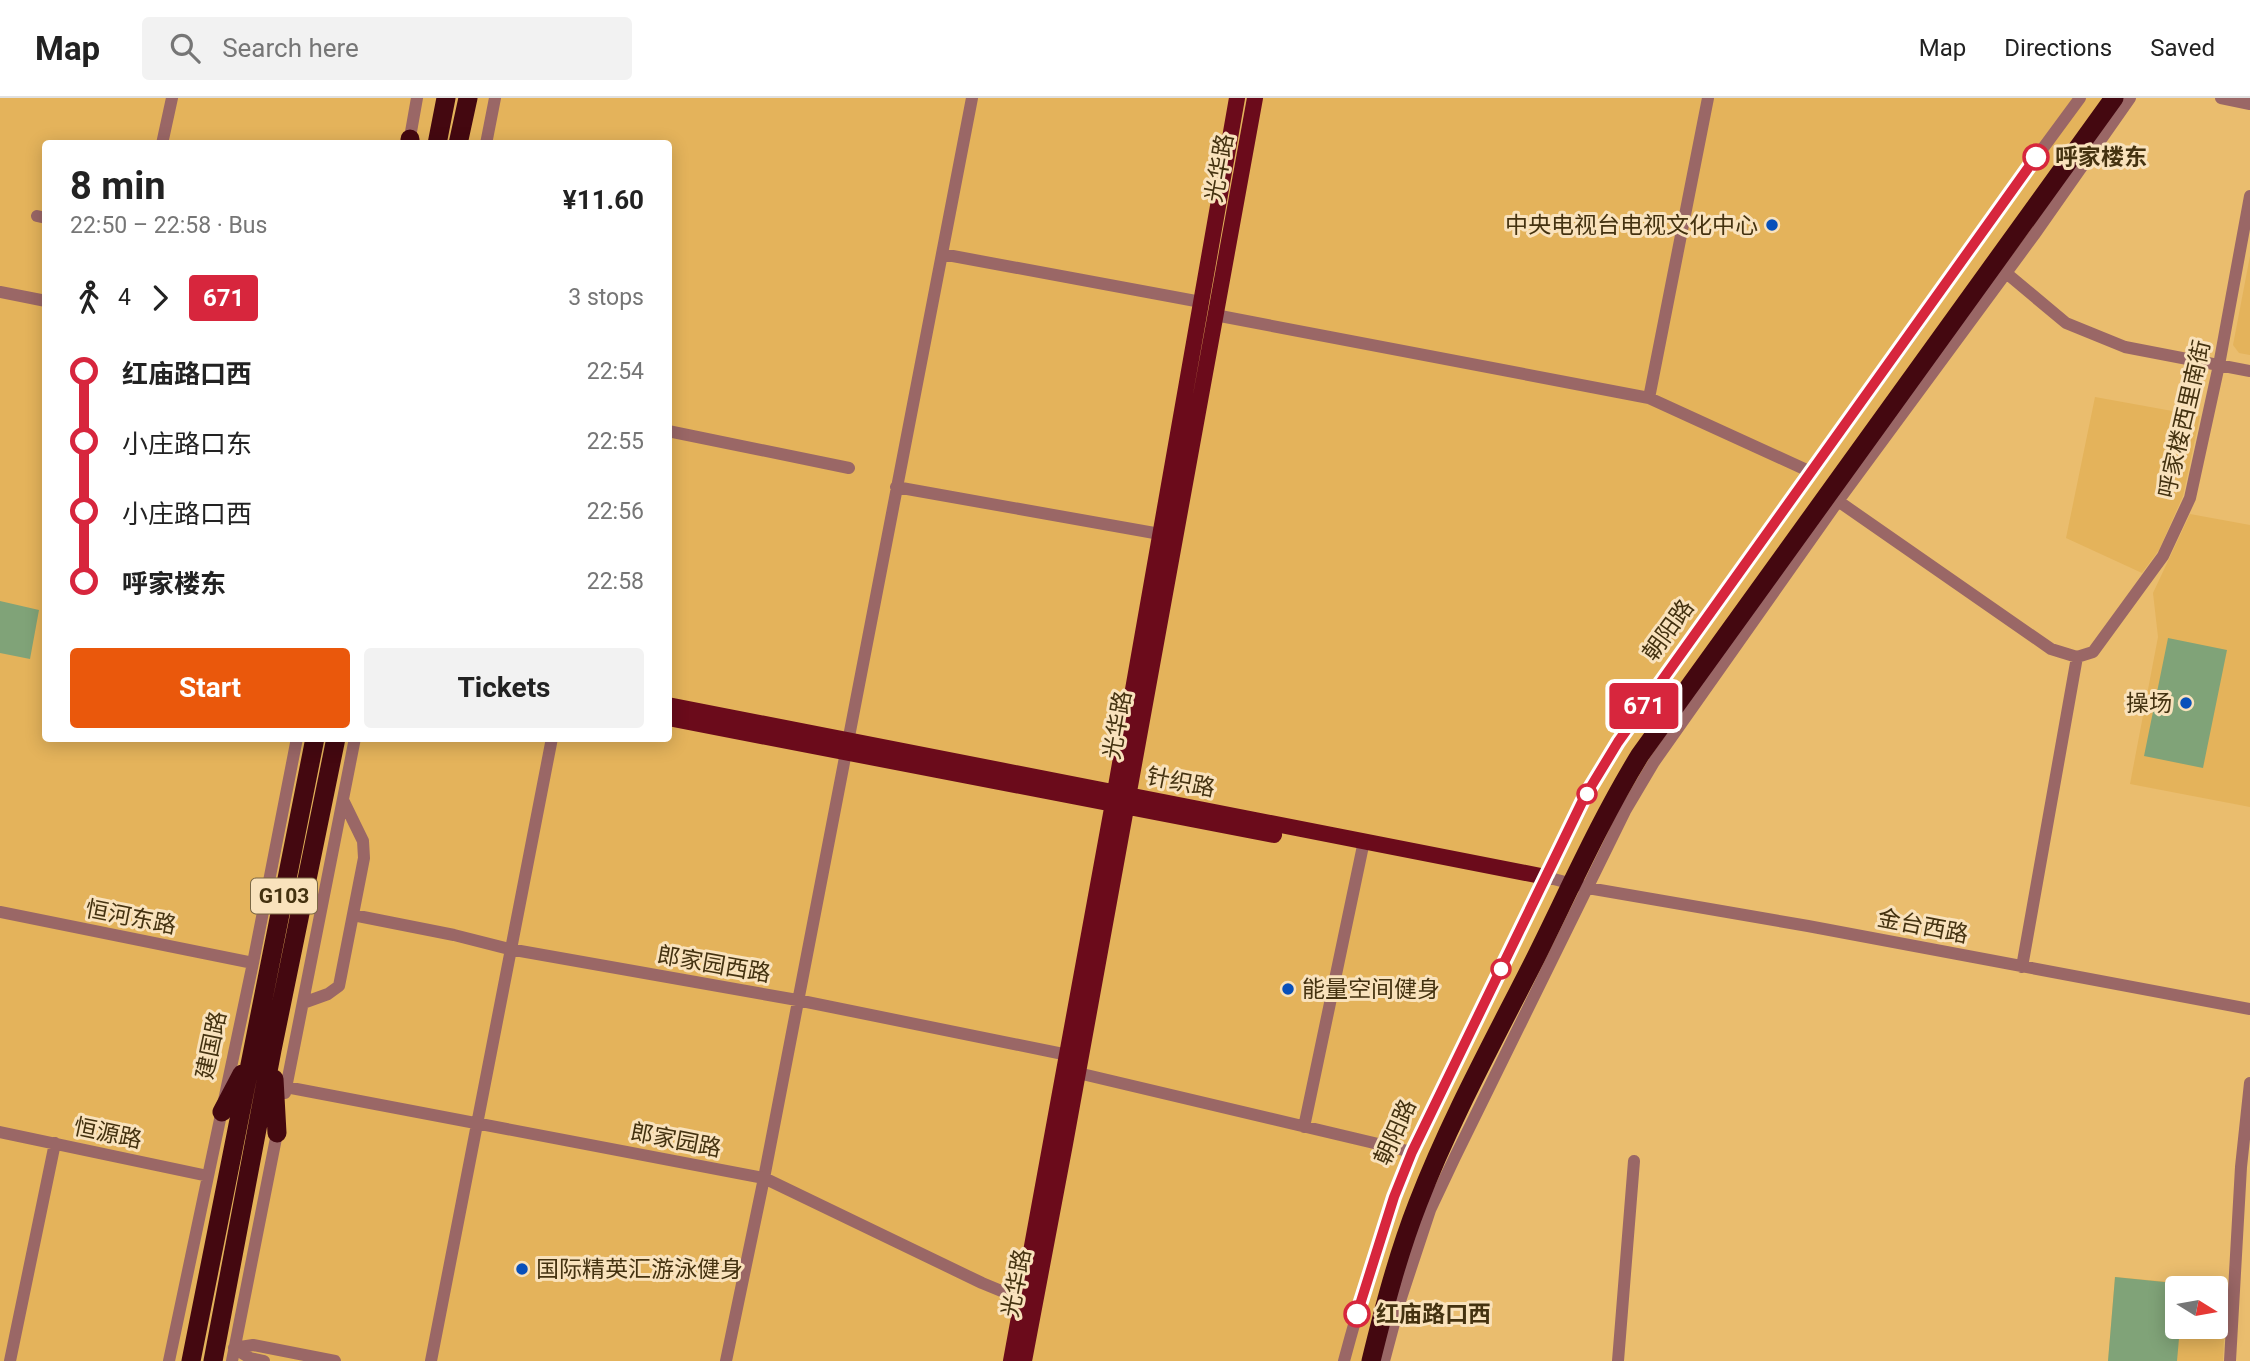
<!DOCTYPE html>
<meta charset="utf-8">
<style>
:root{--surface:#fff;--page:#f2f2f2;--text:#222;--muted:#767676;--line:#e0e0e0;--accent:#ea580c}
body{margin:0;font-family:Roboto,"Noto Sans SC",sans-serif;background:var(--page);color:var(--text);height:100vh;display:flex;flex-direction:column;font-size:26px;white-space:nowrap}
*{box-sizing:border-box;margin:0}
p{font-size:23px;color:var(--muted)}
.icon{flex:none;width:38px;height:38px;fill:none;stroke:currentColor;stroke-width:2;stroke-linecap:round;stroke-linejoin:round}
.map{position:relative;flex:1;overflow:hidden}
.details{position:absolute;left:42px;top:42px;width:630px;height:602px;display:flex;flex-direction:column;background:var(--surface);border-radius:7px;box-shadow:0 4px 18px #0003}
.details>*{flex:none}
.badge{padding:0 14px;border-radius:5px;font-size:24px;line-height:46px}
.needle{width:46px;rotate:101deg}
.fabs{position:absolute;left:2165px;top:1178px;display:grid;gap:14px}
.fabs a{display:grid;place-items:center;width:63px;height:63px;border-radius:7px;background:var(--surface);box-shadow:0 4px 18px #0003;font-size:35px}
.map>.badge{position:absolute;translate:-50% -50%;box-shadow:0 0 0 4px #fff}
.legs{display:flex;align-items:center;gap:10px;height:77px;padding:0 28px;font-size:23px}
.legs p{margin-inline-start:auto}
.head{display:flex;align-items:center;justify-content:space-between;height:119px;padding:0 28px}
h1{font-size:38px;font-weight:700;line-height:52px}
.action{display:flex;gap:14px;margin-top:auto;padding:14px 28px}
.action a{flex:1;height:80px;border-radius:7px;background:var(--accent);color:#fff;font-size:28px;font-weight:700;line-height:80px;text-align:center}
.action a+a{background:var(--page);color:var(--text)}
ul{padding:0 28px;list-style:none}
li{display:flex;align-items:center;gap:24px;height:70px;font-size:26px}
li i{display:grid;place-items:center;width:10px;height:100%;margin:0 9px;background:currentColor}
li i::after{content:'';width:18px;height:18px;margin:-9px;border:5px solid;border-radius:50%;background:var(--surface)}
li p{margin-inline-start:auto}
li:first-child i{background:linear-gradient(#0000 50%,currentColor 0)}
li:last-child i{background:linear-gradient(currentColor 50%,#0000 0)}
header{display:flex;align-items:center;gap:42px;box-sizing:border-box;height:98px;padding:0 35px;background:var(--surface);border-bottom:2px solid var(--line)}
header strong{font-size:33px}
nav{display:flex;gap:38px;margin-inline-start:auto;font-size:24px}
.search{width:490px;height:63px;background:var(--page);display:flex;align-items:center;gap:18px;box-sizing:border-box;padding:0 24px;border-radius:7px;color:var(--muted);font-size:26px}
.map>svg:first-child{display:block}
.built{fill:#e4b35b;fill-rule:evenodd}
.green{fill:#80a378}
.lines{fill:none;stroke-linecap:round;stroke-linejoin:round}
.minor{stroke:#9a6766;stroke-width:12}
.major{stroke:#6b0b1b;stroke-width:16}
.highway{stroke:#440810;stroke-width:19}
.line-1-casing{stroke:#fff;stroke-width:16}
.line-1{stroke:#d7263d;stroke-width:10}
.stop-1-dot{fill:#fff;stroke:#d7263d;stroke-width:3.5}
.poi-dot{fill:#0850ba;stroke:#f9e2bc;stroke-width:2.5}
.labels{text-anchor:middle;stroke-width:6;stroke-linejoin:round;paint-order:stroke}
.shield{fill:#f9e2bc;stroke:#7a6744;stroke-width:2}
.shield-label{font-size:21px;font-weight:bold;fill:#443210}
.stop-label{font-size:23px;font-weight:bold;fill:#443210;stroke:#f9e2bc;text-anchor:start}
.street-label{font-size:23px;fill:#443210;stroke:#f9e2bc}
.poi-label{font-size:23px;fill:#443210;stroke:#f9e2bc;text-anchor:end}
</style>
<header>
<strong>Map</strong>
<div class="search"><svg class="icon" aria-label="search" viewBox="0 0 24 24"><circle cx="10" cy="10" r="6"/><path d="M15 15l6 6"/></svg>Search here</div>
<nav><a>Map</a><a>Directions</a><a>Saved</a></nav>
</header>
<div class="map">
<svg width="2250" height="1263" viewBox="0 0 2250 1263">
<rect width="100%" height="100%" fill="#eabd6e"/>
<path class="built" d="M0,0H2107L1572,787L1430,1064L1371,1263H0ZM46,46H668V640H46Z
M2250,158V257L2239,255L2233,247Z
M2095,299L2200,318L2183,398L2159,452L2142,475L2066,440Z
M2190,416L2250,427V709L2130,686L2158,539L2153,495Z
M2115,1179L2226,1189L2223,1263H2108ZM2177,1190H2216V1228H2177Z"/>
<path class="green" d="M0,503L39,512L30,561L0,555Z
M2168,540L2227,552L2203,670L2144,658Z
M2115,1179L2184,1186L2183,1190H2177V1228L2180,1229L2177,1263H2108Z"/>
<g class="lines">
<path class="minor" d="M2221,0L2250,6
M409,45L417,0
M162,46L172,0
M486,46L495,0
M37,118L46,120
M942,156L1201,204
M2005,174L2066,225L2125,249L2250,273
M0,194L46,203
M1215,217L1649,300L1811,374
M1649,300L1708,0
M668,333L849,370
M896,389L1160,436
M1838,403L2051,551L2077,559L2022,869
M2077,559L2093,554L2163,458L2190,400L2219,267L2250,98
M1546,779L1588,790L1808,828L2250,911
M0,814L253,865
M353,817L454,837L509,851L797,902L1068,957
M303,905L328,896L339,888L364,760L363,743L343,702
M1078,975L1412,1054
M286,989L764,1080L982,1185L1028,1204
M285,995L355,640
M1304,1029L1364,743
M0,1034L208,1078
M234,1250L253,1247L335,1263
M234,1250L250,1260L264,1263
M10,1263L55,1045
M169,1263L253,865L297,640
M232,1263L278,1030
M431,1263L552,640
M726,1263L764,1080L972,0
M1344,1263C1363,1192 1385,1122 1412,1054L1585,700L1618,644L1917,229L1985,129L2080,0
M1384,1263L1400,1203L1430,1112L1455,1059L1625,713L1654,664L1838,403L2034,137L2130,0
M1618,1263L1634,1063
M2230,1263L2241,1069L2250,985"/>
<path class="major" d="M668,607L1546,779
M668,620L1274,737
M1011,1263L1115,694L1237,0
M1024,1263L1065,1046L1255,0"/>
<path class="highway" d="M410,41V46
M437,46L446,0
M458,46L468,0
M274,981L277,1035
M222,1014L242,976
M191,1263L315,640
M213,1263L272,952L336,640
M1371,1263C1384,1210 1398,1156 1418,1105C1450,1022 1493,944 1533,865C1568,795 1599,724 1640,657L2114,0"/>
</g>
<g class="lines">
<defs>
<path id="line-1" d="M1357,1216L1394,1099L1412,1054L1584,700L1618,644L2036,59"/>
</defs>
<use href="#line-1" class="line-1-casing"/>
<use href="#line-1" class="line-1"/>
</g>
<g class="stop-1-dot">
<circle cx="2036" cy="59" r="12"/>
<circle cx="1587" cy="696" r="9"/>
<circle cx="1501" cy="871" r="9"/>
<circle cx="1357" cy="1216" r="12"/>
</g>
<g class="poi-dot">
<circle cx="1772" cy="127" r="7"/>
<circle cx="2186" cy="605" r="7"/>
<circle cx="1288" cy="891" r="7"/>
<circle cx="522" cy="1171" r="7"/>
</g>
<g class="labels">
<rect class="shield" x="251" y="780.5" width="66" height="35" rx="5"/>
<g class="shield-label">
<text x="284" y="805">G103</text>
</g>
<g class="stop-label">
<text x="2055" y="67">呼家楼东</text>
<text x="1376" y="1224">红庙路口西</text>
</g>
<g class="street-label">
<text transform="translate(1219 70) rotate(-80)" y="8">光华路</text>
<text transform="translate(2184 321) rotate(-77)" y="8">呼家楼西里南街</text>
<text transform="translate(1668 532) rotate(-54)" y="8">朝阳路</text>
<text transform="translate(1117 627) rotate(-80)" y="8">光华路</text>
<text transform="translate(1181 684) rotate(11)" y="8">针织路</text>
<text transform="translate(131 819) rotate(11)" y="8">恒河东路</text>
<text transform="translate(1923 828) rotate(11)" y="8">金台西路</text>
<text transform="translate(714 866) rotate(10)" y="8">郎家园西路</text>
<text transform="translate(211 947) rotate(-78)" y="8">建国路</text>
<text transform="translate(1395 1034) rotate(-66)" y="8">朝阳路</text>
<text transform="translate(108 1035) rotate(12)" y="8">恒源路</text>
<text transform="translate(676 1042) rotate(11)" y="8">郎家园路</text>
<text transform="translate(1016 1185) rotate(-79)" y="8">光华路</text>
</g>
<g class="poi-label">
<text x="1758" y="135">中央电视台电视文化中心</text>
<text x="2172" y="613">操场</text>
<text x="1302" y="899" text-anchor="start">能量空间健身</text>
<text x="536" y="1179" text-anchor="start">国际精英汇游泳健身</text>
</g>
</g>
</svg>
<div class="fabs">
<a><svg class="needle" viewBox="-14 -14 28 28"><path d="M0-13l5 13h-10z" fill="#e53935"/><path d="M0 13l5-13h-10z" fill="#767676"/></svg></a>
</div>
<b class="badge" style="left:1644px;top:608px;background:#d7263d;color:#fff">671</b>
<section class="details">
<div class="head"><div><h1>8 min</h1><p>22:50 – 22:58 · Bus</p></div><b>¥11.60</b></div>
<div class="legs"><svg class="icon" aria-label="walk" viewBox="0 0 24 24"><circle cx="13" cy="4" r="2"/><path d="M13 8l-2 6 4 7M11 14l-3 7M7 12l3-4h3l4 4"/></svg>4<svg class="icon" aria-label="forward" viewBox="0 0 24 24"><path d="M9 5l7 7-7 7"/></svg><b class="badge" style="background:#d7263d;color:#fff">671</b><p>3 stops</p></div>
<ul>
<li><i style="color:#d7263d"></i><b>红庙路口西</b><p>22:54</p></li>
<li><i style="color:#d7263d"></i><span>小庄路口东</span><p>22:55</p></li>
<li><i style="color:#d7263d"></i><span>小庄路口西</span><p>22:56</p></li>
<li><i style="color:#d7263d"></i><b>呼家楼东</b><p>22:58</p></li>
</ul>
<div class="action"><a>Start</a><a>Tickets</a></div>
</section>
</div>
